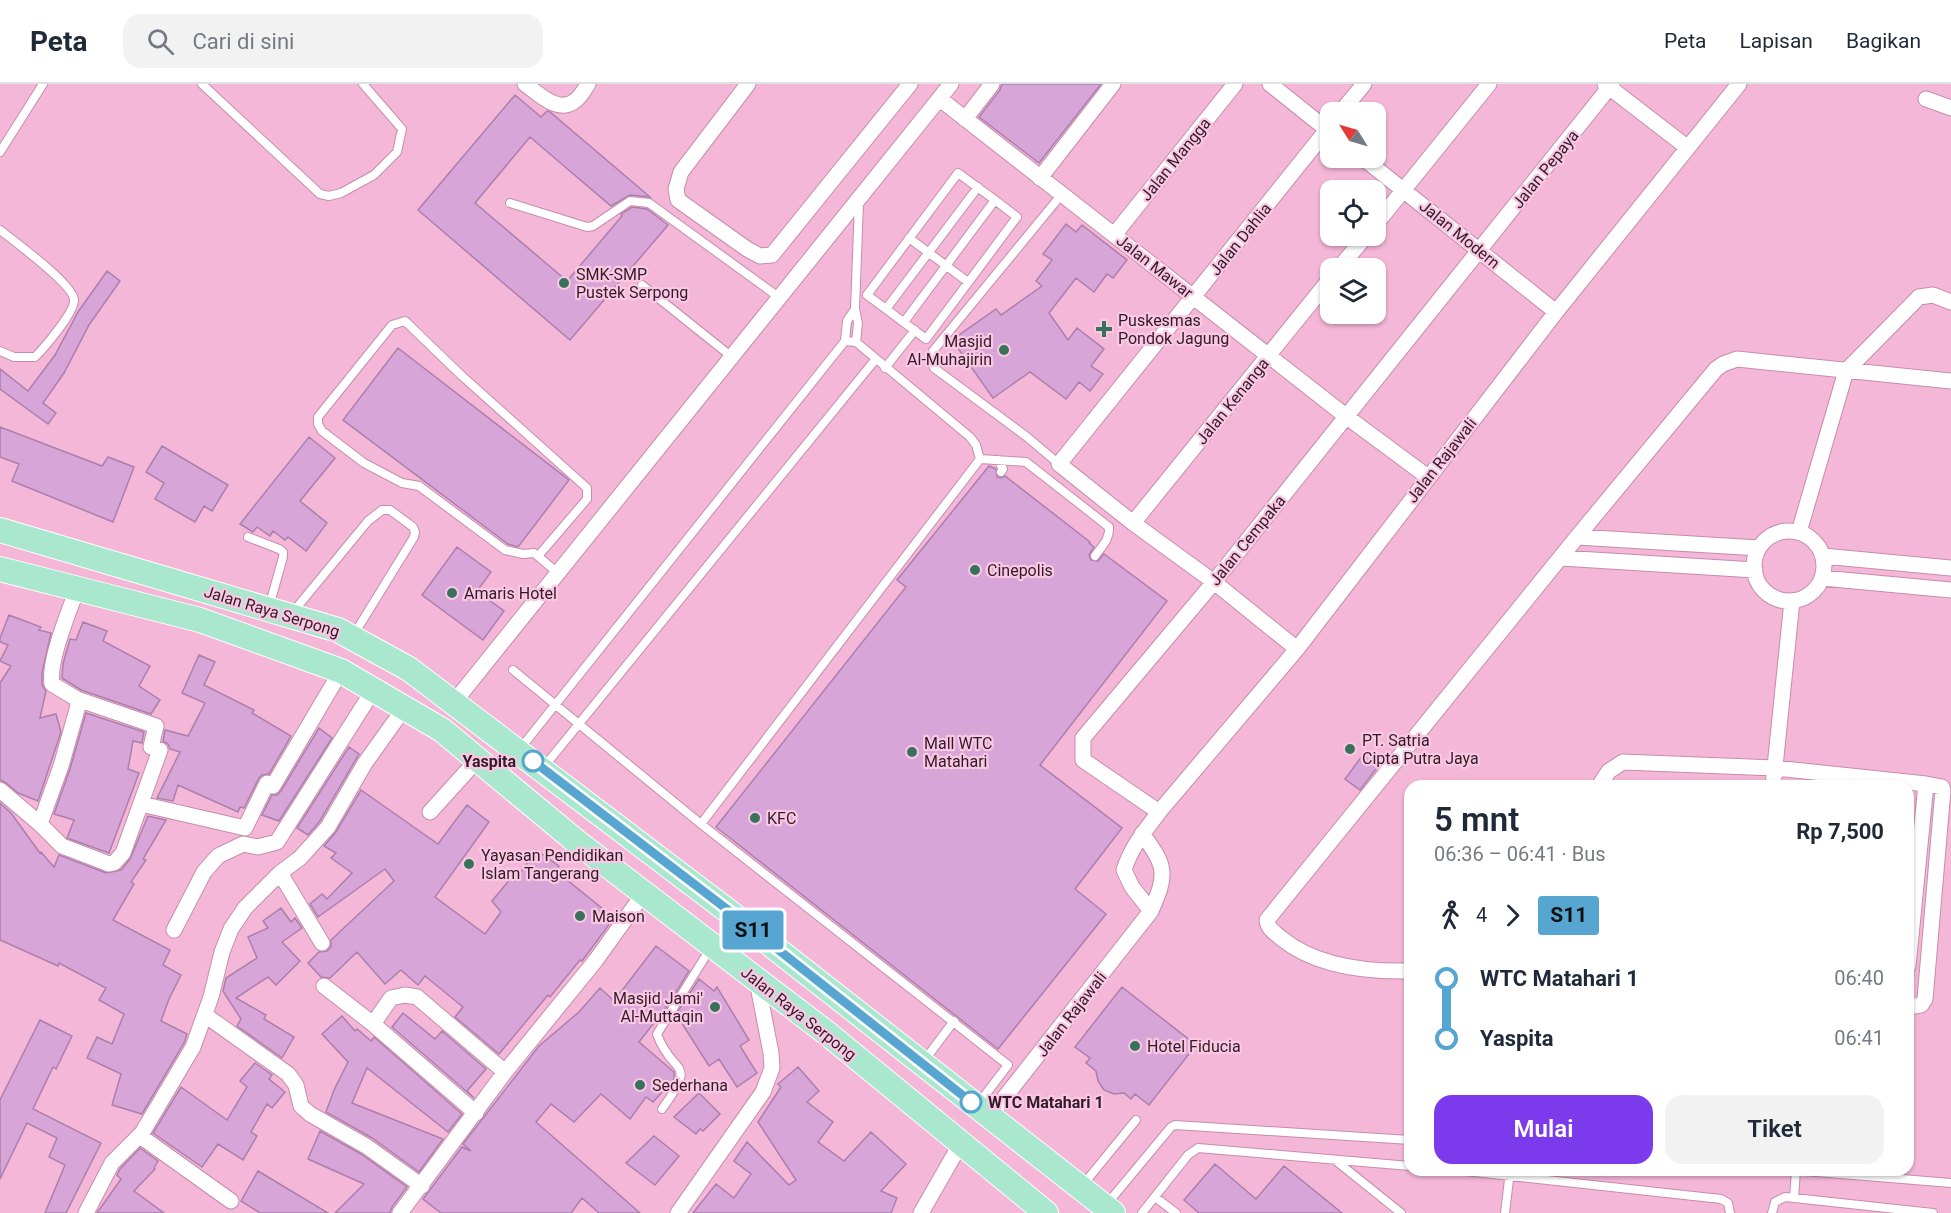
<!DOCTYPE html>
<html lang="id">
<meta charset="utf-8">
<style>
:root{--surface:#fff;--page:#f2f2f3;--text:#1f2937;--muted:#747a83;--line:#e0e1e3;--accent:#7c3aed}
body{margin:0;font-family:Roboto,sans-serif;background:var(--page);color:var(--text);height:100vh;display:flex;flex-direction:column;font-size:22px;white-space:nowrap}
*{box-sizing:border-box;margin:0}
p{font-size:20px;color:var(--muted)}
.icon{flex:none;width:33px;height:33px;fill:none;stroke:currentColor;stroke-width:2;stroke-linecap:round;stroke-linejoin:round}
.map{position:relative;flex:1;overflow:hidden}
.sheet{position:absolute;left:1404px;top:696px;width:510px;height:396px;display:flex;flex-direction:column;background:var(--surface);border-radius:18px;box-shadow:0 2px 4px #0004}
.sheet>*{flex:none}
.badge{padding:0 12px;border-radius:4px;font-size:21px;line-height:39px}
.needle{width:39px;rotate:307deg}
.tools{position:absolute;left:1320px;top:18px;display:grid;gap:12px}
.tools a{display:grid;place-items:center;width:66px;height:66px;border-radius:12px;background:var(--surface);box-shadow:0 2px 4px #0004;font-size:30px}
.map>.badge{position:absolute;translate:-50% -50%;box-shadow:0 0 0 3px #fff}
.legs{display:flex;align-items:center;gap:9px;height:66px;padding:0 30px;font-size:20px}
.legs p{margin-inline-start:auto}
.headline{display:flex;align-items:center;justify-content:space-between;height:102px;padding:0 30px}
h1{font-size:33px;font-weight:600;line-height:45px}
.button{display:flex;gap:12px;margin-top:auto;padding:12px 30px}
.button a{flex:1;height:69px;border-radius:18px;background:var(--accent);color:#fff;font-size:24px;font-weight:600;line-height:69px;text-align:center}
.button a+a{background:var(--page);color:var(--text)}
ul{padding:0 30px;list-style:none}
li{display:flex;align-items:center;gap:21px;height:60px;font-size:22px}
li i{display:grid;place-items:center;width:9px;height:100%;margin:0 8px;background:currentColor}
li i::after{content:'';width:15px;height:15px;margin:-8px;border:4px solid;border-radius:50%;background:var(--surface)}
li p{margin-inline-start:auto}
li:first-child i{background:linear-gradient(#0000 50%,currentColor 0)}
li:last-child i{background:linear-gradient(currentColor 50%,#0000 0)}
header{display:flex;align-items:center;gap:36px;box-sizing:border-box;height:84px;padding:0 30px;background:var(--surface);border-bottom:2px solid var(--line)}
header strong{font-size:28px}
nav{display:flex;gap:33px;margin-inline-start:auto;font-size:21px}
.search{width:420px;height:54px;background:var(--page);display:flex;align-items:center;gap:15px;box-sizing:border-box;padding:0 21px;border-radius:18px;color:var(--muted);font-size:22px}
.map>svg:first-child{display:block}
.building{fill:#d7a5d8;stroke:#ab7fac;stroke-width:1.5}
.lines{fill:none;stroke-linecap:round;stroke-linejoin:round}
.service-casing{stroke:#c78cac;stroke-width:10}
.minor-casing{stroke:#c78cac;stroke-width:17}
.primary-casing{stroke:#fff;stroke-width:26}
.service{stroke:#fff;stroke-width:8}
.minor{stroke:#fff;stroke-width:15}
.primary{stroke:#aae7cf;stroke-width:24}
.line-1-casing{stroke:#fff;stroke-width:14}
.line-1{stroke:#57a6d2;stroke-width:9}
.poi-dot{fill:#38725b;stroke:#fac8e3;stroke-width:2}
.stop-1-dot{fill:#fff;stroke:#57a6d2;stroke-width:3}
.labels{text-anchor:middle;stroke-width:4.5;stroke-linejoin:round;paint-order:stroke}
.street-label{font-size:16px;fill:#321b28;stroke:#fac8e3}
.poi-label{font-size:16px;fill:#321b28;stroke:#fac8e3;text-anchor:start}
.stop-label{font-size:16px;font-weight:bold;fill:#321b28;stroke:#fac8e3;text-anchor:end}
</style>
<header>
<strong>Peta</strong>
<div class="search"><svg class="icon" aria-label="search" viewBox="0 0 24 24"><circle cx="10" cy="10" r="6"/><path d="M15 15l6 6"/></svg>Cari di sini</div>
<nav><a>Peta</a><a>Lapisan</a><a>Bagikan</a></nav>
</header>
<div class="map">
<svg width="1951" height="1129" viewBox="0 0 1951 1129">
<rect width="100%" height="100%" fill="#f5b7d8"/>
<path class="building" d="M1002,0H1101L1039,79L979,33L1000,6Z
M515,11L541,33L547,27L550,28L650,113L630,111L611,122L530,53L475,119L567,197L622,132L621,130L632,123L647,125L668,141L570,256L418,126Z
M1066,140L1076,148L1082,141L1127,176L1113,194L1107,190L1094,208L1076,194L1049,229L1068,256L1077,244L1104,265L1091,282L1103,290L1090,307L1079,298L1066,315L1030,288L993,314L952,256L996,225L1001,231L1042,202L1036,197L1052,176L1043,170Z
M107,187L120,197L89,241L64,289L43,319L56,329L48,340L0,305V285L28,307L55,271L78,228Z
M398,264L569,396L518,463L508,460L343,336Z
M0,343L102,382L108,373L134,383L113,438L12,397L19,380L0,373Z
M309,353L335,374L300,417L327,439L306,467L288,453L285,456L273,447L270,452L257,443L253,448L240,440Z
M162,362L228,401L212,427L204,422L195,438L155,415L164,399L146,388Z
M989,382L996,385L997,393L1001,394L1005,392L1090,458L1089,459L1094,463L1089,471L1091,476L1098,477L1104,470L1167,517L1040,681L1122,744L1075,805L1106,830L998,965L716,743L906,503L897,496Z
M457,463L491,488L477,507L504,527L483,556L422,511Z
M9,531L41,543L39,546L51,549L42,589V601L46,607L40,634L56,630L61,648L38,717L18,709L6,699L0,696V599L11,582L0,577L8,561L0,558V554Z
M83,538L107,547L103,557L150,582L139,602L160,616L151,630L81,606L62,594L63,580L70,555L76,556Z
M199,571L215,578L204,601L254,626L252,629L291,652L269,690L262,691L259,694L244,724L240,723L238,728L178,701L173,717L157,714L180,668L170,665L168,660L163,657L165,646L188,652L205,619L182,609Z
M86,629L144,648L142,659L133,657L128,685L139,689L109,769L67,754L74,736L54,730L70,685Z
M319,644L332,654L279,737L262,731L272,711H277L281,707Z
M349,663L359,670L320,737L308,751L297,744Z
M1365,668L1380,680L1360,706L1345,695Z
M361,706L438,760L467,721L489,738L435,813L485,850L501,828L492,817L511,794L515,797L536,766L559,782L556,787L614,834L582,877L580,876L550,913L548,911L499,970L455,933L463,923L425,892L418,901L401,886L385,900L357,868L330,894L321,893L308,879L319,868L327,867L331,863V856L394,797L385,785L318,833L310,820L322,810L327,815L352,789L331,774L336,769L324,762L336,748Z
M0,719L11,729L40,769L41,768L54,783L59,771L106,789L121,786L130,775L148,732L166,736L143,775L146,776L131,798L134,800L113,836L170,866L163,881L181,891L169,915L161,937L187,950L184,959L142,1030L112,1021L121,990L87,974L97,953L112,960L124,930L99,916L106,904L59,879L58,882L0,856Z
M281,824L291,838L295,834L302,844L282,858L300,877L276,901L268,893L236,914L266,931L264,935L294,953L282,974L237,942L241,935L223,907L226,894L257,874L248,853L268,844L263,837Z
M656,862L689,887L668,921L639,958L674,988V995L653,1018L646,1013L630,1035L601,1010L574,1038L551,1020L536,1038L640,1129H599L582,1114L571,1129H441L423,1115L462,1063L471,1067L463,1060L539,962L579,928L600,904L614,917Z
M699,895L714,907L717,903L749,956L740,962L757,989L737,1003L719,975L709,982L676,930Z
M1122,903L1196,961L1149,1021L1135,1010L1131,1015L1124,1009L1114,1010L1104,1006L1098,997L1096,987L1086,979L1090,974L1075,963Z
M403,929L435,955L442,947L486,985L467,1007L474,1014L392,943Z
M342,932L355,947L357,945L371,957L374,953L462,1030L448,1048L367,984L352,1019L443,1055L419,1088L372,1054L326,1028L334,1006L348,978L322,950Z
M40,936L72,952L56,985L53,983L33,1025L101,1059L66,1129H45L65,1081L49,1073L57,1054L27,1039L0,1095V1016Z
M255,979L272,991L269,995L285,1008L272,1024L267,1020L251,1048L257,1052L243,1076L218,1060L202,1083L153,1049L181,1003L227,1036L247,1003L240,997Z
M798,983L819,1007L807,1018L833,1038L818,1058L844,1077L871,1048L906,1080L881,1107L897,1114L891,1129H693L716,1100L734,1114L751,1090L734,1077L747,1058L789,1101L796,1096L758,1038L781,1003L778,1000Z
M699,1009L720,1030L703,1047L700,1045L696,1050L674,1033Z
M320,1047L361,1070L407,1103L392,1123L390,1129H335L364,1100L308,1075Z
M654,1052L679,1072L655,1101L626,1079Z
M140,1064L158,1077L154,1084L155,1085L134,1107L164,1129H97L121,1095L117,1091L120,1085Z
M1215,1080L1256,1115L1284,1082L1342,1129H1199L1184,1116Z
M258,1087L328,1129H260L241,1117Z"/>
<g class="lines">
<defs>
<path id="service" d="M202,0L320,110L329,112L341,109L374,91L397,68L402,45L363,0
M0,68L43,0
M510,119L587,143L593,142L630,117L649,119L780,214
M0,146C14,157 74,201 74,216C75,228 44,264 35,273H14L0,267
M909,154L968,198
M642,201L732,273
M886,225L926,255L1017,133L995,116
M904,238L995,116L958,89L867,211L886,225L978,103
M845,257L856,258L970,353L976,361L980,375
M856,258L858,239L855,225L859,119
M885,284L915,246
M980,375L1026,378L1109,443C1110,455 1102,462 1095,472
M998,376L1003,385L1001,388
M1059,380L1027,353L934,284L932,276L933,267L1062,110
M248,453L279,465L283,468V473L269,523
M539,471L587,415V404L461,291L405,237L392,241L318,333V340L322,347L364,379L402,399L419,402L505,466L523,470L534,469L558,489
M293,528L368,437L382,426H390L413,443L415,448L414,453L353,552
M513,586L701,740L1008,981L979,1019
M520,665L845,257L847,237L855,225
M543,684L875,276
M701,740L980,375
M924,977L954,937
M662,1025C699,974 672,993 657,950L710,865
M1335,1076L1401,1129
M1456,1086L1721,1115L1728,1119L1730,1129
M1792,1086L1951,1099
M1082,1102L1136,1036
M1155,1113L1176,1129
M1794,1114L1796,1086
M1107,1120L1171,1043L1175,1041L1410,1056
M1142,1129L1188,1071L1198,1064L1410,1082
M1505,1129L1510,1087
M1772,1129L1775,1118L1785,1113L1933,1129"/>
<path id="minor" d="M525,0C539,10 559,31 576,16C581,12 585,5 588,0
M748,0L681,88L676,105L678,116L747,165L760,172L772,171L910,0
M1270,0L1330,48
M1605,0L1688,64
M940,15L1347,333L1428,393
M1926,15L1951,24
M1341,28L1364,0
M965,35L992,0
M1363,74L1556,228
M1040,94L1113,0
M1376,140L1489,0
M1114,151L1235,0
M1339,184L1366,152
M1133,439L1330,195
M1754 482a35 35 0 1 1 70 0a35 35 0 1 1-70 0Z
M1799,448L1846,287L1919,213L1933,211L1951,218
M1577,453L1759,464
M1823,472L1951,484
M1561,474L1755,486
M1822,494L1951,506
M1297,565L1214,498L1133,439L1059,380L1330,42
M455,617L951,0
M1599,702L1609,687L1623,678L1775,684L1926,700L1942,703L1943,706L1925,915L1921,921L1908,923
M1773,702L1792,517
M0,706L40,740L62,762L109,780L114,779L123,769L160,666L151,663L156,642L77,615
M141,720L245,744L267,699L273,702L341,587
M430,728L477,676
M1159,728L1083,676V654L1214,498L1612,0
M40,740L61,682L78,622L77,615L52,600C48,577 69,528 77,505
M280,789L322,859
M1151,827L1132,803L1124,786C1131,763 1145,747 1159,728L1297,565L1556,228L1739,0
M174,846L204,788L218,772L243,760L258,763L277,758L374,605
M1908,882L1926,700
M1410,887C1367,888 1315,882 1281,854C1274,848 1268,845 1267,836L1577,453L1716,285L1723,280L1737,275L1951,297
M324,902L373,940L476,1029
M205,931L288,990L296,1001L301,1022L310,1030L366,1062L422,1102
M373,940L391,914L405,911L417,913L505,988
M990,1032L1151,827C1167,791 1167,782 1142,750
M140,1052L231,1117
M86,1129L112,1079L142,1049L193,963L211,913L222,868L231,845L245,824L280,789L300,774L328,743L365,679L405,623
M400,1129L505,988L596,876L644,809
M678,1129L763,1008L772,984L771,969L757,897
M921,1129L961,1059"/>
<path id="primary" d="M0,446L338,546L409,585L728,827L1113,1129
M0,485L200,536L341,587L442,646L577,758L828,950L1046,1129"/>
</defs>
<use href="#service" class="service-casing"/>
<use href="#minor" class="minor-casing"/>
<use href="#primary" class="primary-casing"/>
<use href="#service" class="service"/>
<use href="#minor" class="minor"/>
<use href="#primary" class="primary"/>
</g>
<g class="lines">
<defs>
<path id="line-1" d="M533,677L728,826L971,1018"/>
</defs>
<use href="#line-1" class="line-1-casing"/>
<use href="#line-1" class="line-1"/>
</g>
<g class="poi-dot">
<circle cx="564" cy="199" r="6"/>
<path d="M1101 236h6v6h6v6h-6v6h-6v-6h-6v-6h6z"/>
<circle cx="1004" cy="266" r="6"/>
<circle cx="975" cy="486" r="6"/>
<circle cx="452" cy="509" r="6"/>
<circle cx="1350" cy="665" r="6"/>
<circle cx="912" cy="668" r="6"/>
<circle cx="755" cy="734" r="6"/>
<circle cx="469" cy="780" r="6"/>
<circle cx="580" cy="832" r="6"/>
<circle cx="715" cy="923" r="6"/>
<circle cx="1135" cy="962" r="6"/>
<circle cx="640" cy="1001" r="6"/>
</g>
<g class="stop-1-dot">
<circle cx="533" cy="677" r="10"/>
<circle cx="971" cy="1018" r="10"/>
</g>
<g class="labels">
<g class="street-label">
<text transform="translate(1175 75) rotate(-51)" y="6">Jalan Mangga</text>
<text transform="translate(1545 85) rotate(-51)" y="6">Jalan Pepaya</text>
<text transform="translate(1460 150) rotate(39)" y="6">Jalan Modern</text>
<text transform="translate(1240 155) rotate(-51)" y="6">Jalan Dahlia</text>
<text transform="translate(1155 182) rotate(38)" y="6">Jalan Mawar</text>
<text transform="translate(1232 317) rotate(-51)" y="6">Jalan Kenanga</text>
<text transform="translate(1441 376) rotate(-52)" y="6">Jalan Rajawali</text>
<text transform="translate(1247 456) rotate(-51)" y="6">Jalan Cempaka</text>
<text transform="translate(272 527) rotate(17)" y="6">Jalan Raya Serpong</text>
<text transform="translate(799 929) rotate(38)" y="6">Jalan Raya Serpong</text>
<text transform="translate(1071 930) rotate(-52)" y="6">Jalan Rajawali</text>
</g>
<g class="poi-label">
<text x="576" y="196">SMK-SMP<tspan x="576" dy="18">Pustek Serpong</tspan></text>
<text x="1118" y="242">Puskesmas<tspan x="1118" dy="18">Pondok Jagung</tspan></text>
<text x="992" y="263" text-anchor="end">Masjid<tspan x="992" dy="18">Al-Muhajirin</tspan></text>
<text x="987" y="492">Cinepolis</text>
<text x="464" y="515">Amaris Hotel</text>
<text x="1362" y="662">PT. Satria<tspan x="1362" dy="18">Cipta Putra Jaya</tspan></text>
<text x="924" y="665">Mall WTC<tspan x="924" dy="18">Matahari</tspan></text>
<text x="767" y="740">KFC</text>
<text x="481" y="777">Yayasan Pendidikan<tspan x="481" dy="18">Islam Tangerang</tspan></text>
<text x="592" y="838">Maison</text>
<text x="703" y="920" text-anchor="end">Masjid Jami'<tspan x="703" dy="18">Al-Muttaqin</tspan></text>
<text x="1147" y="968">Hotel Fiducia</text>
<text x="652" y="1007">Sederhana</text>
</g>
<g class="stop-label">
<text x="516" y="683">Yaspita</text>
<text x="988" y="1024" text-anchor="start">WTC Matahari 1</text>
</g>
</g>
</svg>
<div class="tools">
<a><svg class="needle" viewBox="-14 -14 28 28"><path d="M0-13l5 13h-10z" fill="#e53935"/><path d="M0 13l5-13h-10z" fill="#747a83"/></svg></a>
<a><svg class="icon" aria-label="locate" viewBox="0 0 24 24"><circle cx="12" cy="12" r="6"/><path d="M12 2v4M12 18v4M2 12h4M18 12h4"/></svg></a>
<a><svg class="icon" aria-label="layers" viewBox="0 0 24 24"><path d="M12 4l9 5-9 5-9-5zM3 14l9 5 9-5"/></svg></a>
</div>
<b class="badge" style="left:753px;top:846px;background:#57a6d2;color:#111">S11</b>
<section class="sheet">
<div class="headline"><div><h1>5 mnt</h1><p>06:36 – 06:41 · Bus</p></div><b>Rp 7,500</b></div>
<div class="legs"><svg class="icon" aria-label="walk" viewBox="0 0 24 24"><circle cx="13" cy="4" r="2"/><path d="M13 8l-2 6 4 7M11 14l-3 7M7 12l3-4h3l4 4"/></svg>4<svg class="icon" aria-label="forward" viewBox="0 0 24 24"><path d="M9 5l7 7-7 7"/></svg><b class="badge" style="background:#57a6d2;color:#111">S11</b></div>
<ul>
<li><i style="color:#57a6d2"></i><b>WTC Matahari 1</b><p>06:40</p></li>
<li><i style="color:#57a6d2"></i><b>Yaspita</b><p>06:41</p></li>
</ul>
<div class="button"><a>Mulai</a><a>Tiket</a></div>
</section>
</div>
